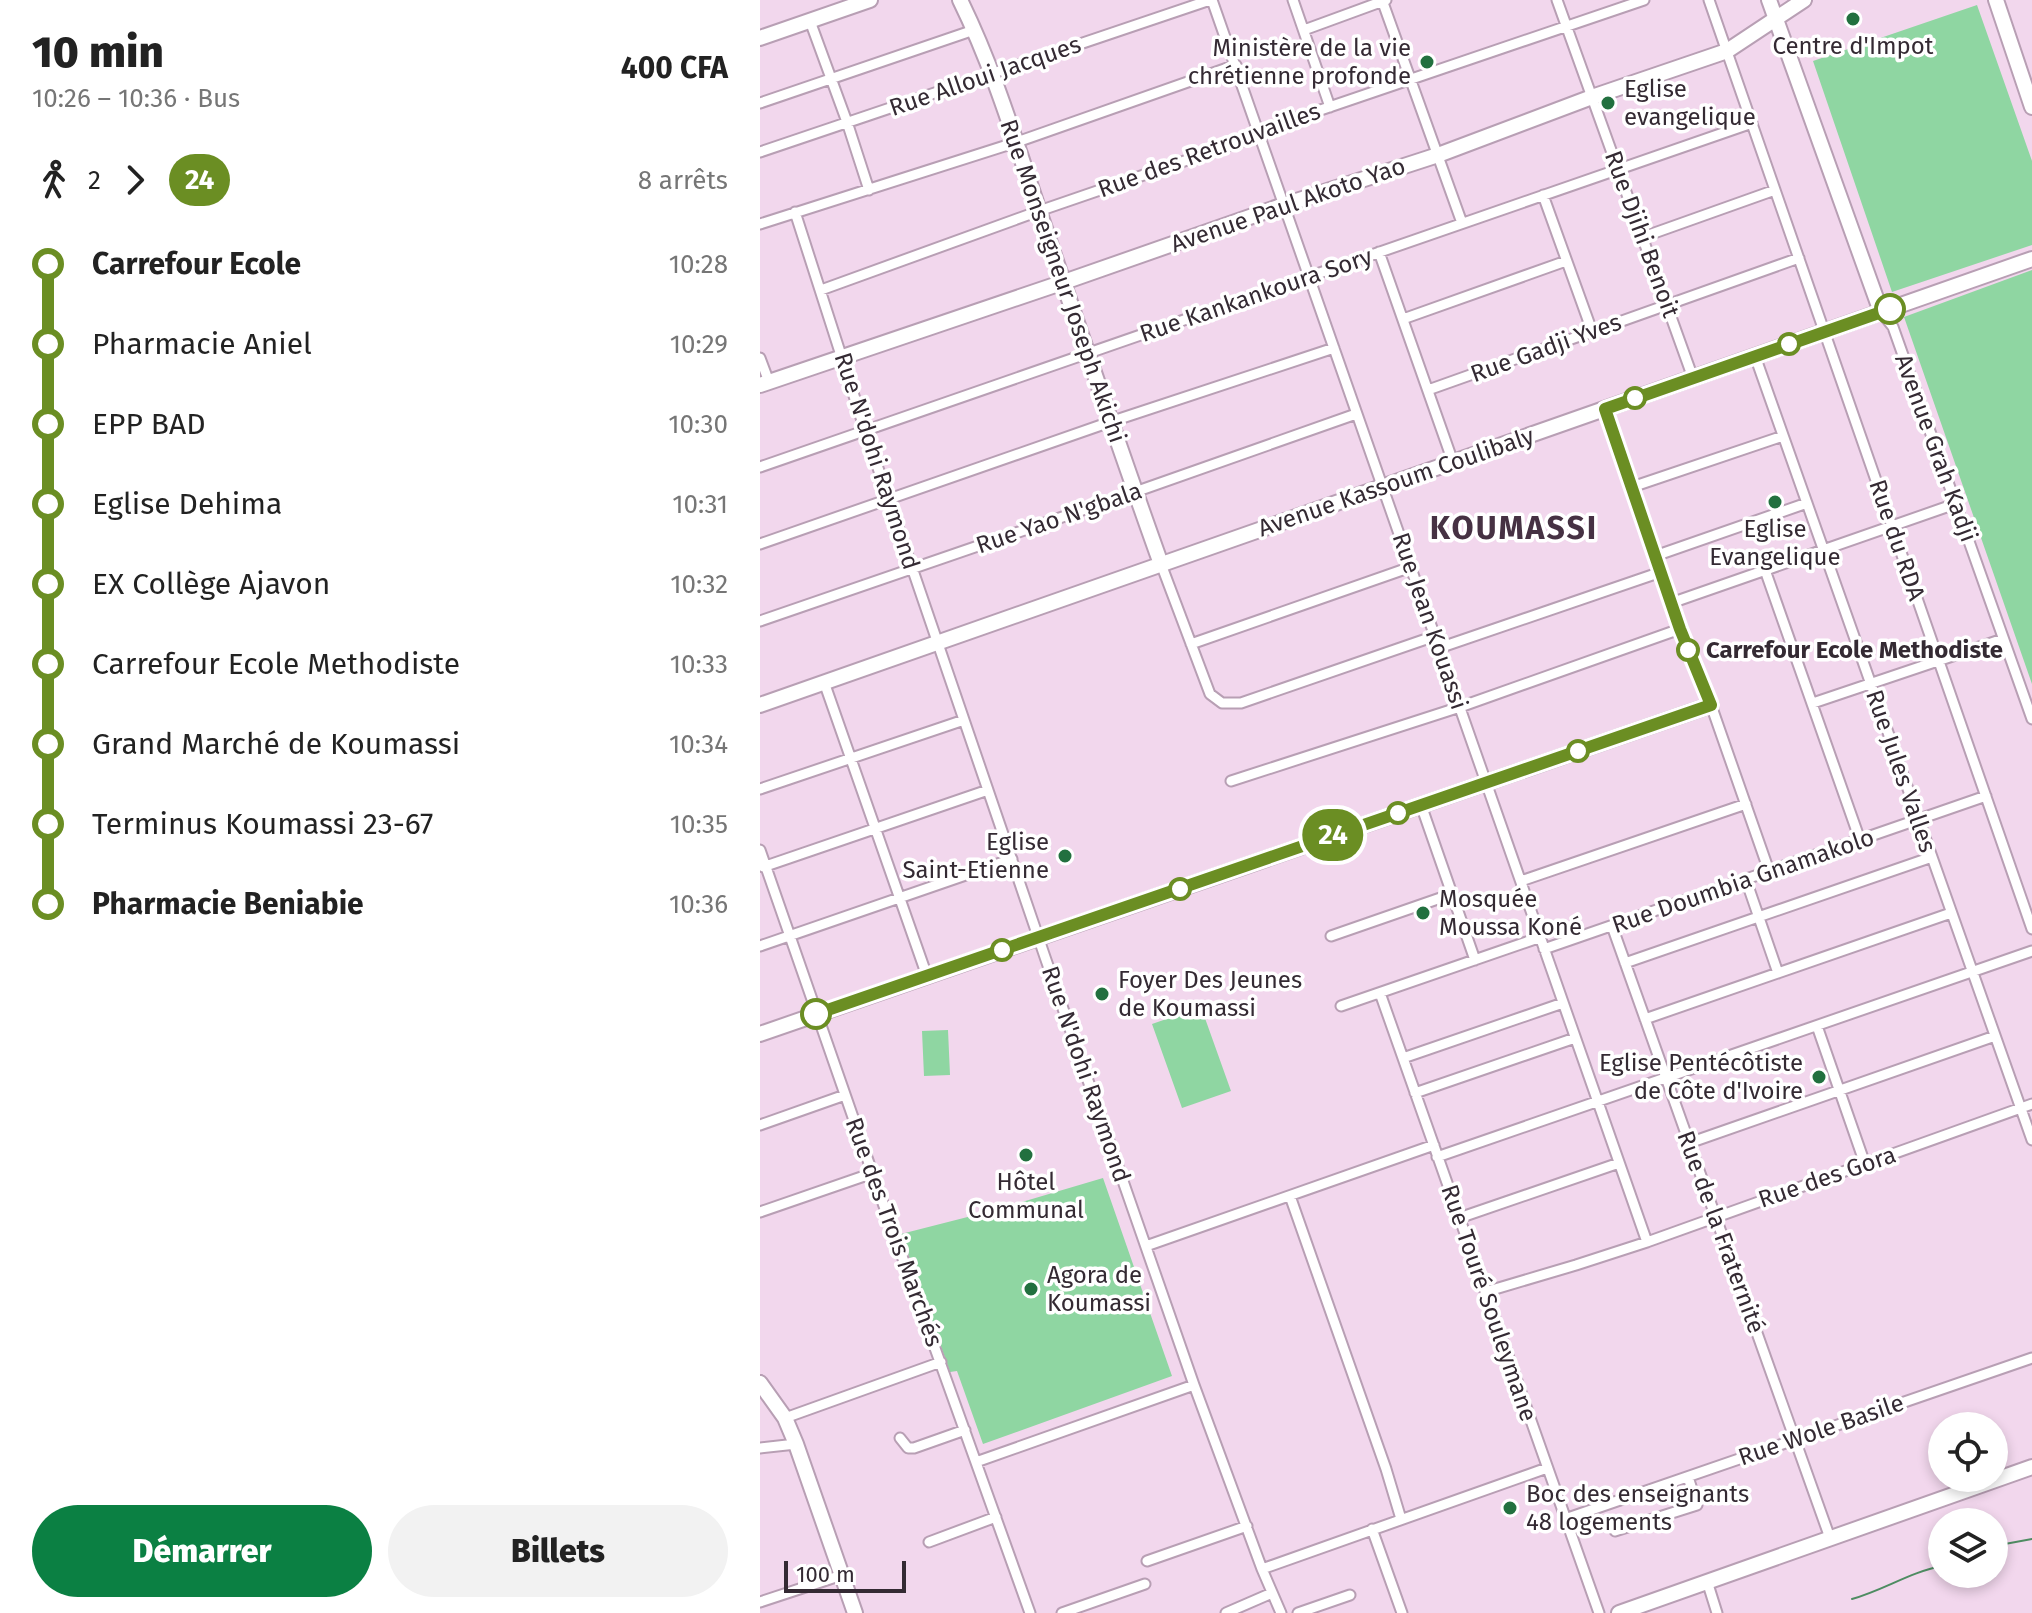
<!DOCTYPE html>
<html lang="fr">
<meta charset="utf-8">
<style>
:root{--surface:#fff;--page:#f2f2f2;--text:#222;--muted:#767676;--accent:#0b8043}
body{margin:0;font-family:"Fira Sans",sans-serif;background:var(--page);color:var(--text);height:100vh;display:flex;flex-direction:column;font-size:30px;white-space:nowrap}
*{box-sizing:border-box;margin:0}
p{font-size:26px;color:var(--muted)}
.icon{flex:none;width:44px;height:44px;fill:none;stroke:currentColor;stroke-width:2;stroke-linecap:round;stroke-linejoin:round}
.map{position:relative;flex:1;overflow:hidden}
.details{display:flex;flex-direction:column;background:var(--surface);width:760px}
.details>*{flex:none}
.badge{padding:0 16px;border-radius:26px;font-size:28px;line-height:52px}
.tools{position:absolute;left:1168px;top:1412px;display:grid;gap:16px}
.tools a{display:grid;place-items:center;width:80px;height:80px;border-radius:50%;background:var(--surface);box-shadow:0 4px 12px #0003;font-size:40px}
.scale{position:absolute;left:24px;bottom:20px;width:122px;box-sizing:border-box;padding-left:8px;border:4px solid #342a33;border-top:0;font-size:22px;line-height:28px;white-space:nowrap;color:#342a33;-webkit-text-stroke:6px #fff;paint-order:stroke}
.map>.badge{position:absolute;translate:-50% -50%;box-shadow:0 0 0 4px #fff}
.legs{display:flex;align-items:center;gap:12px;height:88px;padding:0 32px;font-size:26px}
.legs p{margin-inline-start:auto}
.head{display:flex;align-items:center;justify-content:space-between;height:136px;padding:0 32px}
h1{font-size:44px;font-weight:800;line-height:60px}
.primary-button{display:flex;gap:16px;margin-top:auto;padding:16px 32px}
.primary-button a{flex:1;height:92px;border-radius:48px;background:var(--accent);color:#fff;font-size:32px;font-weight:800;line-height:92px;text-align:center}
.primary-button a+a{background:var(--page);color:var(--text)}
ul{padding:0 32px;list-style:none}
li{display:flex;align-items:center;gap:28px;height:80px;font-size:30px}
li i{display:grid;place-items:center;width:12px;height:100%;margin:0 10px;background:currentColor}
li i::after{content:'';width:20px;height:20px;margin:-10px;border:6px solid;border-radius:50%;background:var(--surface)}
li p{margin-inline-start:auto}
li:first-child i{background:linear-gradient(#0000 50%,currentColor 0)}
li:last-child i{background:linear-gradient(currentColor 50%,#0000 0)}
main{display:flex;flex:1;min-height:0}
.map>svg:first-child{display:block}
.green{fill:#8fd6a2}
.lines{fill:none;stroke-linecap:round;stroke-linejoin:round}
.stream{stroke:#4e8c62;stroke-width:2}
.street-casing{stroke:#b89fb4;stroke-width:13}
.secondary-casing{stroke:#b89fb4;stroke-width:18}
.street{stroke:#fff;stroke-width:9}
.secondary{stroke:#fff;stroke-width:14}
.line-1-casing{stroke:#fff;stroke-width:18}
.line-1{stroke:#6b8e23;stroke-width:12}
.poi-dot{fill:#22703f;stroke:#fff;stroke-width:3}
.stop-1-dot{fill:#fff;stroke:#6b8e23;stroke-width:4}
.labels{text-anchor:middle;stroke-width:7;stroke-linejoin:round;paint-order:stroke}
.poi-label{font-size:24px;fill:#342a33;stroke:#fff;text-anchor:start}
.street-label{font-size:24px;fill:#342a33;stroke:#fff}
.stop-label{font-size:24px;font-weight:bold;fill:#342a33;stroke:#fff;text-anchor:start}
.district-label{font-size:32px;font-weight:bold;letter-spacing:2px;fill:#463143;stroke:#fff}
</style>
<main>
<section class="details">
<div class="head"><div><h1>10 min</h1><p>10:26 – 10:36 · Bus</p></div><b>400 CFA</b></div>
<div class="legs"><svg class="icon" aria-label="walk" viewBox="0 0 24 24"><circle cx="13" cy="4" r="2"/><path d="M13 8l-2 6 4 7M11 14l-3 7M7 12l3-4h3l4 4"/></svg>2<svg class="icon" aria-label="forward" viewBox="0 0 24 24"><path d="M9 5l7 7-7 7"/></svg><b class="badge" style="background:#6b8e23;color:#fff">24</b><p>8 arrêts</p></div>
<ul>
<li><i style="color:#6b8e23"></i><b>Carrefour Ecole</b><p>10:28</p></li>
<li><i style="color:#6b8e23"></i><span>Pharmacie Aniel</span><p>10:29</p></li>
<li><i style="color:#6b8e23"></i><span>EPP BAD</span><p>10:30</p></li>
<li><i style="color:#6b8e23"></i><span>Eglise Dehima</span><p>10:31</p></li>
<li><i style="color:#6b8e23"></i><span>EX Collège Ajavon</span><p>10:32</p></li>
<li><i style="color:#6b8e23"></i><span>Carrefour Ecole Methodiste</span><p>10:33</p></li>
<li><i style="color:#6b8e23"></i><span>Grand Marché de Koumassi</span><p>10:34</p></li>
<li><i style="color:#6b8e23"></i><span>Terminus Koumassi 23-67</span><p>10:35</p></li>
<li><i style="color:#6b8e23"></i><b>Pharmacie Beniabie</b><p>10:36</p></li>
</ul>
<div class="primary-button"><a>Démarrer</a><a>Billets</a></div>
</section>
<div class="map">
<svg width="1272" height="1613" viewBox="0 0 1272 1613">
<rect width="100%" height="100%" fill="#f2d7ed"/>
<path class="green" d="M1217,5L1272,161V245L1132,292L1053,61Z
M1272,270V684L1144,317Z
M441,1007L471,1091L422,1108L392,1024Z
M188,1030L190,1075L164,1076L162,1031Z
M343,1178L412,1376L223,1444L197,1371L190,1372L141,1234L235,1210Z"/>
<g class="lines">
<path class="stream" d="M1234,1546L1272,1539
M1092,1599C1124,1590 1150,1572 1182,1566"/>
<defs>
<path id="street" d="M452,0L887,1242
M533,0L570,107
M622,0L702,223
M797,0L933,378
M949,0L1272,929
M50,21L87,122L109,190
M544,30L626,0
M0,103L214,30
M0,152L450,0
M783,195L832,331
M35,212L105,430L285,957L434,1385L502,1569L521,1613
M0,224L257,142L476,65
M883,237L1015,190
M619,252L693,462
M61,290L279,211L500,135L534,119L884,0
M1121,312L1133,327L1272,719
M643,319L806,261
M995,356L1272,1140
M0,358L9,382
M668,390L1039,258
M845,409L920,629L951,705L1009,871
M0,467L992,123
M872,487L1023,436
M0,544L350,422L574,348
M895,556L1047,503
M401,564L450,694L462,703H481L675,636
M1005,570L1100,840
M911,603L1195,504
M0,621L375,492L596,414
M431,644L651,567
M679,648L901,572
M64,682L167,976
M1053,703L1243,639
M471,781L700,707L920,629
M0,789L204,720
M661,805L715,960
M0,850L119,1192L270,1613
M3,867L228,790
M986,880L1018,973
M761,881L986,804
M852,926L1070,1538
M571,936L692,894
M0,946L252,859
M784,949L1226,796
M865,963L1172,857
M620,993L839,1613
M581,1006L781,937
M885,1019L1191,913
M1057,1026L1105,1164
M643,1058L803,1003
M655,1093L815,1038
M0,1125L85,1095
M929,1143L1235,1036
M677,1157L1272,951
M530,1196L626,1469L641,1519
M0,1212L113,1173
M699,1218L859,1163
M386,1246L674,1145
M725,1292L816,1265L887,1242L1272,1104
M25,1418L181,1362
M140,1438L148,1448H154L205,1430
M0,1448L36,1444
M216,1462L434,1385
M805,1519L1272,1358
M612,1529L642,1613
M855,1531L937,1505L928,1477
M169,1542L236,1517
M387,1561L487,1526
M502,1569L787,1468
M947,1581L957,1613
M0,1602L82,1575
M302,1613L385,1584
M466,1613L512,1593
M538,1613L590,1595"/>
<path id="secondary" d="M200,0C233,67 255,140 279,211C319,329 359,447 401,564
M1009,0L1121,312
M1236,0L1272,107
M0,38L110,0
M0,385L304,282L524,205L678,155L832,97L967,51L1044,0
M0,705L1272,259
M0,1034L951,705
M0,1383L25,1418L36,1444L95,1613
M859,1613L1272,1467"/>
</defs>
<use href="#street" class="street-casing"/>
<use href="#secondary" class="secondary-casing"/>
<use href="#street" class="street"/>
<use href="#secondary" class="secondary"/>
</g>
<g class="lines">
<defs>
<path id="line-1" d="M56,1014L951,705L920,629L845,409L1130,309"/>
</defs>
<use href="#line-1" class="line-1-casing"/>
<use href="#line-1" class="line-1"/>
</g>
<g class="poi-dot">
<circle cx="1093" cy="19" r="8"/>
<circle cx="667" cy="62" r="8"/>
<circle cx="848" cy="103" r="8"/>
<circle cx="1015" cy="502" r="8"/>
<circle cx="305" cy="856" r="8"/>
<circle cx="663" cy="913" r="8"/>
<circle cx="342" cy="994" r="8"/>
<circle cx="1059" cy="1077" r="8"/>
<circle cx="266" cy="1155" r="8"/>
<circle cx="271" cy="1289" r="8"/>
<circle cx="750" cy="1508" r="8"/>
</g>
<g class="stop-1-dot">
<circle cx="1130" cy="309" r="14"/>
<circle cx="1029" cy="344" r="10"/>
<circle cx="875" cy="398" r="10"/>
<circle cx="928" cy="650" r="10"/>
<circle cx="818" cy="751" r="10"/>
<circle cx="638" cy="813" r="10"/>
<circle cx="420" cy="889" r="10"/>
<circle cx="242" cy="950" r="10"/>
<circle cx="56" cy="1014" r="14"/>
</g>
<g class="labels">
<g class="poi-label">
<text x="1093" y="54" text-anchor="middle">Centre d'Impot</text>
<text x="651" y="56" text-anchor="end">Ministère de la vie<tspan x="651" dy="28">chrétienne profonde</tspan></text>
<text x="864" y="97">Eglise<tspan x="864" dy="28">evangelique</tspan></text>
<text x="1015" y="537" text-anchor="middle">Eglise<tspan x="1015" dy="28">Evangelique</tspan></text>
<text x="289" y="850" text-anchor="end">Eglise<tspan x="289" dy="28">Saint-Etienne</tspan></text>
<text x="679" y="907">Mosquée<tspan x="679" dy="28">Moussa Koné</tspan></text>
<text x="358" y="988">Foyer Des Jeunes<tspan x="358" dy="28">de Koumassi</tspan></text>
<text x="1043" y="1071" text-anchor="end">Eglise Pentécôtiste<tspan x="1043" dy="28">de Côte d'Ivoire</tspan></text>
<text x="266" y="1190" text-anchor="middle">Hôtel<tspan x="266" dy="28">Communal</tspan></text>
<text x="287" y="1283">Agora de<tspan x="287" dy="28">Koumassi</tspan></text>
<text x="766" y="1502">Boc des enseignants<tspan x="766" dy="28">48 logements</tspan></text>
</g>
<g class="street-label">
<text transform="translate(225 76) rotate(-19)" y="8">Rue Alloui Jacques</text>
<text transform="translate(449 150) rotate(-20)" y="8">Rue des Retrouvailles</text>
<text transform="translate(528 205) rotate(-19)" y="8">Avenue Paul Akoto Yao</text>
<text transform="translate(882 234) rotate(70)" y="8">Rue Djihi Benoit</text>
<text transform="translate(303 281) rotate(71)" y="8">Rue Monseigneur Joseph Akichi</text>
<text transform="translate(496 295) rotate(-19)" y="8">Rue Kankankoura Sory</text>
<text transform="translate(786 348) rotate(-20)" y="8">Rue Gadji Yves</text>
<text transform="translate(1176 448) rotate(70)" y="8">Avenue Grah Kadji</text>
<text transform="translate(117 461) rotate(72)" y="8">Rue N'dohi Raymond</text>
<text transform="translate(636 482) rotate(-19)" y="8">Avenue Kassoum Coulibaly</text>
<text transform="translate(299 518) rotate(-19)" y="8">Rue Yao N'gbala</text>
<text transform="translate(1137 540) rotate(71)" y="8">Rue du RDA</text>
<text transform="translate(670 621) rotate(71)" y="8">Rue Jean Kouassi</text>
<text transform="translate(1141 771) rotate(71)" y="8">Rue Jules Valles</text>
<text transform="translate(983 881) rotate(-19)" y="8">Rue Doumbia Gnamakolo</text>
<text transform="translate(326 1074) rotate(71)" y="8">Rue N'dohi Raymond</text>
<text transform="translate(1067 1177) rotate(-19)" y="8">Rue des Gora</text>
<text transform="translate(134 1232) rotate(70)" y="8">Rue des Trois Marchés</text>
<text transform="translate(961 1232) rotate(70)" y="8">Rue de la Fraternité</text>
<text transform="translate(729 1303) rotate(71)" y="8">Rue Touré Souleymane</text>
<text transform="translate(1061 1430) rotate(-19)" y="8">Rue Wole Basile</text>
</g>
<g class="stop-label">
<text x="946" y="658">Carrefour Ecole Methodiste</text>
</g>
<g class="district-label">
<text x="754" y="539">KOUMASSI</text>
</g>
</g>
</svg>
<div class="tools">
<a><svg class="icon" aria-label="locate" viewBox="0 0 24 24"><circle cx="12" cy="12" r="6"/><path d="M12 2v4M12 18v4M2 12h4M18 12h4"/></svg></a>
<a><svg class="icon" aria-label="layers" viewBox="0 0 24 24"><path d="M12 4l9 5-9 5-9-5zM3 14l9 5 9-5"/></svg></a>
</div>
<div class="scale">100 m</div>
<b class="badge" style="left:573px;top:835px;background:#6b8e23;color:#fff">24</b>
</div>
</main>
